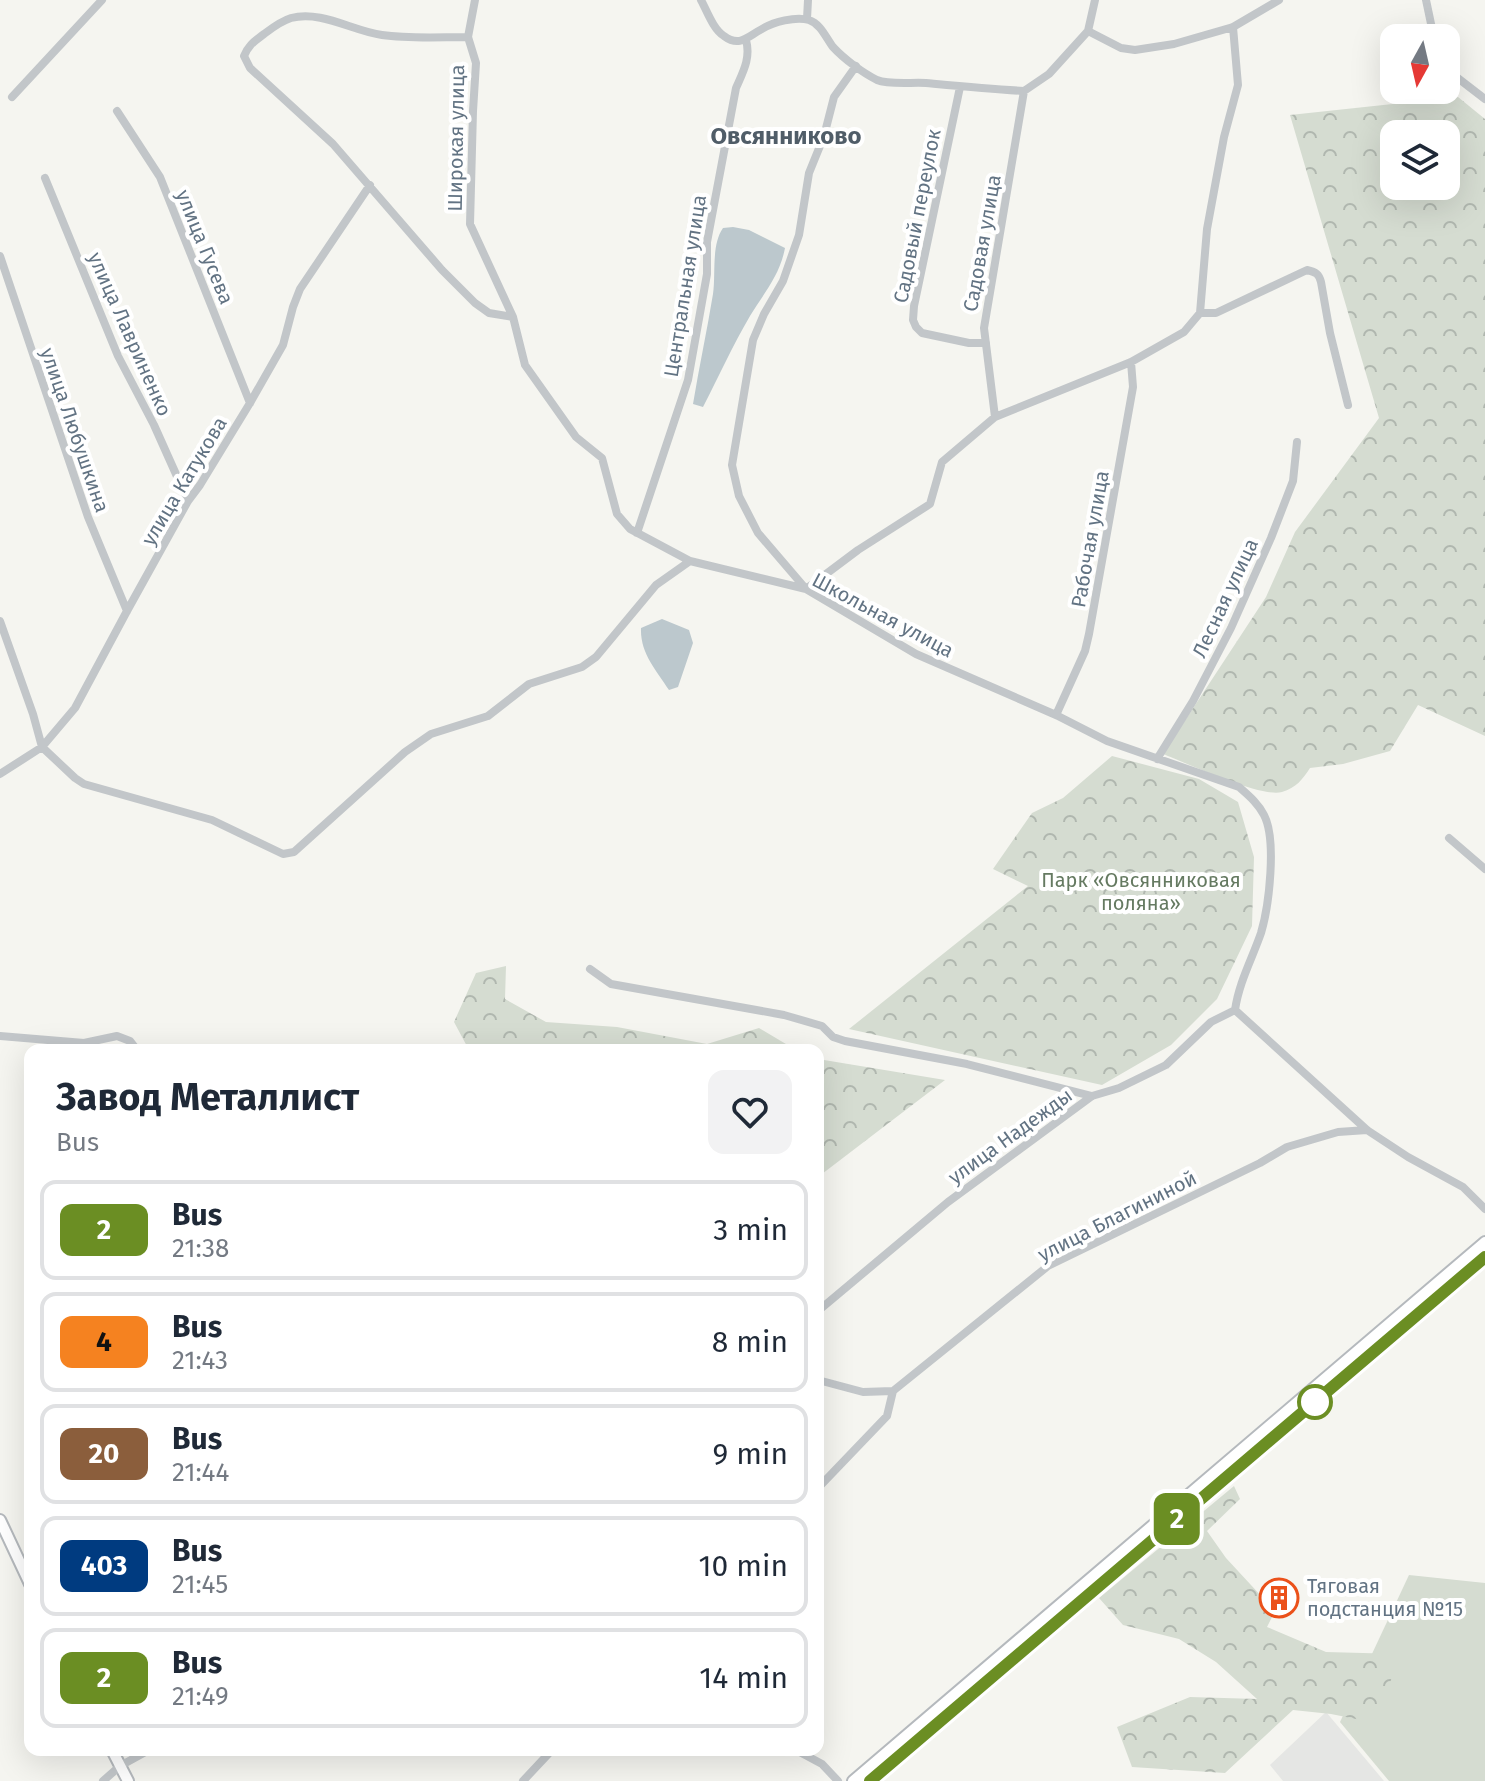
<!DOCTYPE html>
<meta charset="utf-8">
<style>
:root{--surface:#fff;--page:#f2f2f3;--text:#1f2937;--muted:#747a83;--line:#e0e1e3}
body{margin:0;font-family:"Fira Sans",sans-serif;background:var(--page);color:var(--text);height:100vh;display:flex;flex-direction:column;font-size:30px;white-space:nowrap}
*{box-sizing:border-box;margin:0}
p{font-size:26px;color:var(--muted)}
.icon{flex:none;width:44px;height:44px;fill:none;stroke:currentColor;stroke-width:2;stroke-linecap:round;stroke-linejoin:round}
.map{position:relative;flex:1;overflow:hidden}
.drawer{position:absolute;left:24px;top:1044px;width:800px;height:712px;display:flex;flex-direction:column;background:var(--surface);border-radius:16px;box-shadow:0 8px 32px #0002}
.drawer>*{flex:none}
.badge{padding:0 16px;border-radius:12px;font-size:28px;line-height:52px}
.needle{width:52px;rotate:188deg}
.buttons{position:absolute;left:1380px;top:24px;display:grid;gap:16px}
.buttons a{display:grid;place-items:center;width:80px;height:80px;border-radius:16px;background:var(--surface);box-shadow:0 8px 32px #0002;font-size:40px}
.map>.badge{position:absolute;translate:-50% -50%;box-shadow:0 0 0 4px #fff}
.round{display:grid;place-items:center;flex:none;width:84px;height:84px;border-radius:16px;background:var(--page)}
.head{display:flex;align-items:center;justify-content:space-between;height:136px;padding:0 32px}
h1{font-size:38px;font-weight:700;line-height:60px}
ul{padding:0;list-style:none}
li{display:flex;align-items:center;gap:24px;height:100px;margin:0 16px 12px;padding:0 16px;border:4px solid var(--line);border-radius:16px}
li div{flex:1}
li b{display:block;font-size:30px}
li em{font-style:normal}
li .badge{min-width:88px;font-weight:700;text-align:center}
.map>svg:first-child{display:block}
.built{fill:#e5e6e4}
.grass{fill:#d5dcd1}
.forest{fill:url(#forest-crowns);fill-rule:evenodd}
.water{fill:#bcc8cd}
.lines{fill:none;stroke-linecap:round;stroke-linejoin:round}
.major-casing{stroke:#b5b9bd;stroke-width:14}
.minor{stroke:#c2c6c9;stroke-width:8}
.major{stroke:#fff;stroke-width:10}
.line-casing{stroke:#fff;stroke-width:18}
.line{stroke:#6b8e23;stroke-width:12}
.stop-dot{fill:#fff;stroke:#6b8e23;stroke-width:4}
.labels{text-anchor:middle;stroke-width:8;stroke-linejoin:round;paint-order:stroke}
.street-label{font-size:20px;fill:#627383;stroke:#fff}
.park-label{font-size:20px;fill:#657a61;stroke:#fff}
.poi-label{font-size:20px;fill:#627383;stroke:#fff;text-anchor:start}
.quarter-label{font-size:24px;font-weight:bold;fill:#505d68;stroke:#fff}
</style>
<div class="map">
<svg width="1485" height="1781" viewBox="0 0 1485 1781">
<defs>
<pattern id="forest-crowns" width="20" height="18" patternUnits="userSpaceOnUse" patternTransform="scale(2)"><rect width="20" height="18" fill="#d5dcd1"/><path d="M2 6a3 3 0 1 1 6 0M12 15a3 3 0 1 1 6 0" fill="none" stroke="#b0b7af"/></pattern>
</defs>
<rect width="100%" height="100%" fill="#f5f5f0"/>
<path class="built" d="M1326,1712L1384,1781H1283L1270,1765Z"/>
<path class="grass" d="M1409,1575L1485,1583V1781H1389L1340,1722Z"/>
<path class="forest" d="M1458,97L1485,119V736L1418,705L1390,751L1343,764L1310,768C1303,779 1296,788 1282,792C1260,798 1187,763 1163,754L1266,597L1295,532L1379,418L1290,115ZM1394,134H1446V186H1394Z
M1112,756L1199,779L1238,802L1254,857L1252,926L1217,999L1171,1045L1102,1085L849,1029L1028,886L993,869L1032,813L1063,798Z
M506,966L505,999L546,1022L617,1027L707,1044L759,1028L796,1050H469L454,1022L476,973Z
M818,1059L945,1080L818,1177Z
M1234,1486L1240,1499L1207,1531L1226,1558L1275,1611L1267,1627L1326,1652L1400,1654L1376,1723L1331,1714L1293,1710L1225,1773L1132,1767L1117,1727L1190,1697L1257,1699L1216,1662L1179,1639L1123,1625L1099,1598Z"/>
<path class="water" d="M733,227L749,230L785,248C780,275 764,293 750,316C733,345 719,376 703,407L693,404C699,367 707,331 713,294C716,274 711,245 723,228Z
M662,619L689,630L693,643L678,687L669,690C656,670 640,653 641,628Z"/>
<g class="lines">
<defs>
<path id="major" d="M0,1520L30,1584
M112,1750L128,1781
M853,1781L1485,1242
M869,1781L1485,1257"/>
</defs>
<use href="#major" class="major-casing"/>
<path class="minor" d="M475,0L468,37L476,63L473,111L470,224L513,317
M701,0C707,11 713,29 724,36C740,48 748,36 762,29C773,22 796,16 809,20C821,24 826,38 833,47C844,59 863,73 877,80C889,85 913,82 926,83C959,86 991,89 1024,91
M1426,0L1434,38
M807,19L808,0
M1088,31L1121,48L1135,50L1174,44L1233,27L1279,0
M468,37C440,37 410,39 382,35C353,31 321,10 291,18C281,21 272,28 264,34C255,41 249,44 244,56L250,68L333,144L442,270L475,303L489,313L513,317L525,365L576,437L602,458L617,514L630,529L690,561L806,589L916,654L1056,715L1107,741L1239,787C1248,795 1258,803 1264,815C1277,840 1269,906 1261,933C1252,959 1239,982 1235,1010
M856,66L834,97L824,136L809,173L799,235L783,281L764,314L753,340L732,465L739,496L758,533L806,589L858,550L930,504L942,462L995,417L1131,362L1184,332L1200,313H1216L1307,270C1316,272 1319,274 1321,282L1330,333L1348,405
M1446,69L1485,99
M960,87L914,306L913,320L916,327L922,333L969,343H986
M12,97L102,0
M117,111L160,177L250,403
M45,178L118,356L154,425L188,501
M0,256L88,517L127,611
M1200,313L1207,229L1224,137L1238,85L1233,27
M995,417L984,328L1024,91L1049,74L1088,31L1095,0
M637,533L688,380L707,274V242L736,88C743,72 751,58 746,40
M0,621L33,714L42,747L75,778L84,784L212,820L283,854L294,852L405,752L431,734L488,716L529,684L582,667L596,657L656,585L690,561
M1056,715L1085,651L1089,634L1133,387L1131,362
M1157,759L1193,701L1231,628L1271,538L1293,481L1297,442
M0,774L42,747L75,708L127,611L188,501L200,485L250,403L283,345L293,307L300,289L370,185
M1449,838L1485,869
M590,969L611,984L784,1015L822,1026L833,1037L845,1041L967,1064L1092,1096
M1235,1010L1367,1130L1408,1157L1463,1187L1485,1209
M0,1036L84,1043L117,1036L130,1041L137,1050
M818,1311L948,1202L1092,1096L1119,1088L1166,1065L1211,1022L1235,1010
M818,1380L863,1392L893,1391
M818,1488L887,1416L893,1391L1048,1266L1260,1163L1287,1147L1338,1132L1367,1130
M796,1750L822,1764L838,1781
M103,1781L120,1766L149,1750
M523,1781L552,1750"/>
<use href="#major" class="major"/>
</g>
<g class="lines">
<defs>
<path id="line" d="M870,1781L1485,1257"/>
</defs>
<use href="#line" class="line-casing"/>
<use href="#line" class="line"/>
</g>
<defs>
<symbol id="building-ring" viewBox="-11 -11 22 22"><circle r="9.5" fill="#fff" stroke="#eb511a" stroke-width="1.5"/><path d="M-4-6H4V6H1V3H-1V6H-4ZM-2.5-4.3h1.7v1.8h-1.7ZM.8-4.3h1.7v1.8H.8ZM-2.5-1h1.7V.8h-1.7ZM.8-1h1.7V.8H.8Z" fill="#eb511a"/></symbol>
</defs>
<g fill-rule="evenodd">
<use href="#building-ring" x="1257" y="1576" width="44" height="44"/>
</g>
<circle class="stop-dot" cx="1315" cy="1402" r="16"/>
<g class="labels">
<g class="street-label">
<text transform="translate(456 138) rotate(-89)" y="7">Широкая улица</text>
<text transform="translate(917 216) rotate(-79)" y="7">Садовый переулок</text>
<text transform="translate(982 243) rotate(-80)" y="7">Садовая улица</text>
<text transform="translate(205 247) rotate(68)" y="7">улица Гусева</text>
<text transform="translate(685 286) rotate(-81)" y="7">Центральная улица</text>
<text transform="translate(130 334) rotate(66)" y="7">улица Лавриненко</text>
<text transform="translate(75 430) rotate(71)" y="7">улица Любушкина</text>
<text transform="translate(184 481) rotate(-59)" y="7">улица Катукова</text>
<text transform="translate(1090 539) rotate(-80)" y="7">Рабочая улица</text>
<text transform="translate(1225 598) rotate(-65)" y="7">Лесная улица</text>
<text transform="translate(883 615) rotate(28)" y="7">Школьная улица</text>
<text transform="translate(1010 1136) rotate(-36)" y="7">улица Надежды</text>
<text transform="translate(1117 1216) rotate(-27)" y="7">улица Благининой</text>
</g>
<g class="park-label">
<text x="1141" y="887">Парк «Овсянниковая<tspan x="1141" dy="23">поляна»</tspan></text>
</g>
<g class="poi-label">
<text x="1307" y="1593">Тяговая<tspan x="1307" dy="23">подстанция №15</tspan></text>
</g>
<g class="quarter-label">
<text x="786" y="144">Овсянниково</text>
</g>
</g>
</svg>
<div class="buttons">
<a><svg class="needle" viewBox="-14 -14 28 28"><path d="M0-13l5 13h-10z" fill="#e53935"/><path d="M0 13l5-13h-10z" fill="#747a83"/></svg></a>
<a><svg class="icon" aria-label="layers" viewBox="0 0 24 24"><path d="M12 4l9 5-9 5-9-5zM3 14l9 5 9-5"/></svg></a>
</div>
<b class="badge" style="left:1177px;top:1519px;background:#6b8e23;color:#fff">2</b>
<section class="drawer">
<div class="head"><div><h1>Завод Металлист</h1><p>Bus</p></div><a class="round"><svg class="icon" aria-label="heart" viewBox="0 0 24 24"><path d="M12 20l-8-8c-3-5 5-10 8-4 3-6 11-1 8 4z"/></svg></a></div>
<ul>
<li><span class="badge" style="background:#6b8e23;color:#fff">2</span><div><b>Bus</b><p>21:38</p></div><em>3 min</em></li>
<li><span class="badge" style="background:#f58220;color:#111">4</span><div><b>Bus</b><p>21:43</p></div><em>8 min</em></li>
<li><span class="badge" style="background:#8b5e3c;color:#fff">20</span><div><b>Bus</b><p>21:44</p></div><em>9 min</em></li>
<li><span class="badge" style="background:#003b80;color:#fff">403</span><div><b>Bus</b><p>21:45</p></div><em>10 min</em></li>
<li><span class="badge" style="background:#6b8e23;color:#fff">2</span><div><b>Bus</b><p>21:49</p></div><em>14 min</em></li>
</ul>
</section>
</div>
